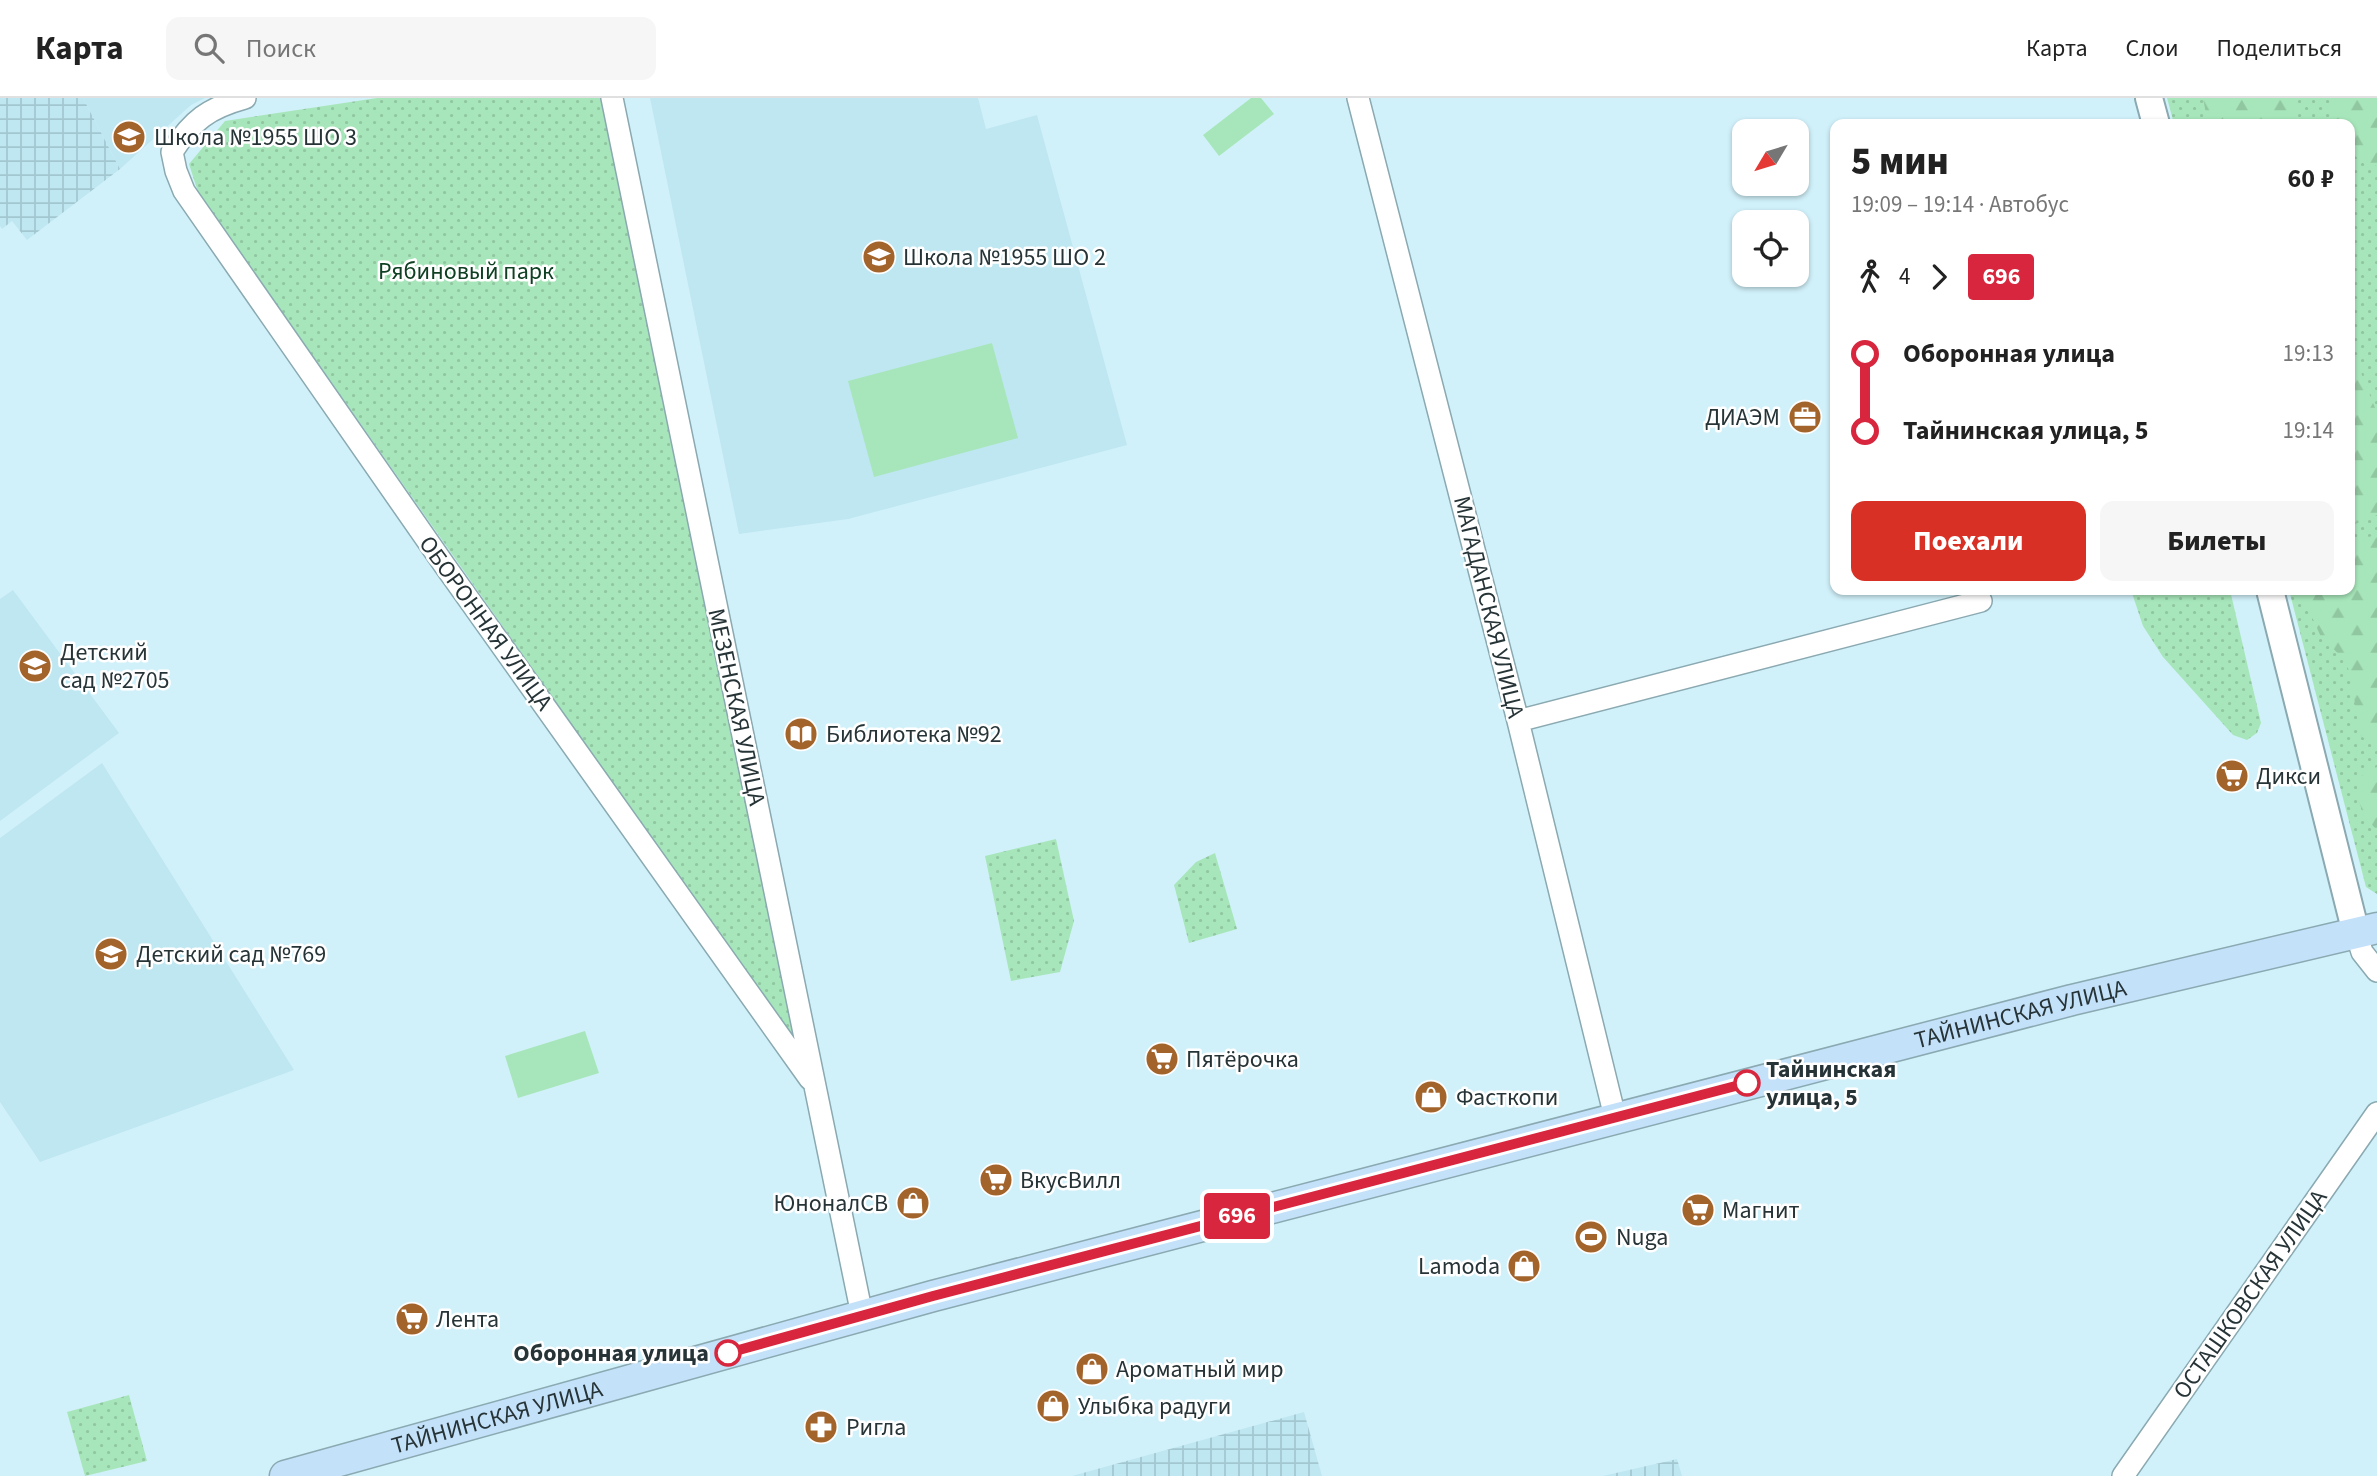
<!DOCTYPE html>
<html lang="ru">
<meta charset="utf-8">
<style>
:root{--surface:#fff;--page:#f6f6f6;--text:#222;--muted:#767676;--line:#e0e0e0;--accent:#d93025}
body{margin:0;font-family:"Source Sans 3",sans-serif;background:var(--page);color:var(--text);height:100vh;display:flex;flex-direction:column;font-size:26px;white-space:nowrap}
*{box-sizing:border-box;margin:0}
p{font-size:23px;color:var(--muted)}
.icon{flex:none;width:38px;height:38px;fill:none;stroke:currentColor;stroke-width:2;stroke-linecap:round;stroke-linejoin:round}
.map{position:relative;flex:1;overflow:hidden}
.side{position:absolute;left:1830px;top:21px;width:525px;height:476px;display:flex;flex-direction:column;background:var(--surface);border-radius:14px;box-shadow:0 2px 5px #0004}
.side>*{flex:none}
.badge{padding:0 14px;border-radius:5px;font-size:24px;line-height:46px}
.needle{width:46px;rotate:232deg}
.buttons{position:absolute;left:1732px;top:21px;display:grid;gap:14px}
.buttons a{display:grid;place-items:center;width:77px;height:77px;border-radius:14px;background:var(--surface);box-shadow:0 2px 5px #0004;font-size:35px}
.map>.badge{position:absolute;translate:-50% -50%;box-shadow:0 0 0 4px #fff}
.legs{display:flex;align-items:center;gap:10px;height:77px;padding:0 21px;font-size:23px}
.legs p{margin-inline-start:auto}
.overview{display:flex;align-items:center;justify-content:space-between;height:119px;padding:0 21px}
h1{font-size:38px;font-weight:800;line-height:52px}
.cta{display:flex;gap:14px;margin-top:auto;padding:14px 21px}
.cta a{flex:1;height:80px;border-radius:14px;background:var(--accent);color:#fff;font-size:28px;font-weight:800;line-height:80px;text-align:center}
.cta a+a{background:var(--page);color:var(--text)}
ul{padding:0 21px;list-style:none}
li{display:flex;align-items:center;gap:24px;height:77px;font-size:26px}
li i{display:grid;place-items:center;width:10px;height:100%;margin:0 9px;background:currentColor}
li i::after{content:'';width:18px;height:18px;margin:-9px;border:5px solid;border-radius:50%;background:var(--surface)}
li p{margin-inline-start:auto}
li:first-child i{background:linear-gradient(#0000 50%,currentColor 0)}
li:last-child i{background:linear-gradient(currentColor 50%,#0000 0)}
header{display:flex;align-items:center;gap:42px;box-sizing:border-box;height:98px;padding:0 35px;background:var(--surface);border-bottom:2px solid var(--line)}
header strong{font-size:33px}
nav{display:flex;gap:38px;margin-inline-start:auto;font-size:24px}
.search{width:490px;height:63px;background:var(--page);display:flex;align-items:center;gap:18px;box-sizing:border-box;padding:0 24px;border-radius:14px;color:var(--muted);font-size:26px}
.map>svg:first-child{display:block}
.built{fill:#bee7f2}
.industrial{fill:url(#industrial-grid)}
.grass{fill:url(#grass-dots)}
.forest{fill:url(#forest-firs)}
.garden{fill:#a7e6ba}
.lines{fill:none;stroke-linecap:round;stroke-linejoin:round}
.minor-casing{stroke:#8aa9b1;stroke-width:24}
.tertiary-casing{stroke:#8aa9b1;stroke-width:30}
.secondary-casing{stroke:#8aa9b1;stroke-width:33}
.minor{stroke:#fff;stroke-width:21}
.tertiary{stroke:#fff;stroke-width:26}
.secondary{stroke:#c4e1fa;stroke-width:30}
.line-1-casing{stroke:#fff;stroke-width:16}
.line-1{stroke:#d7263d;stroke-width:10}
.stop-1-dot{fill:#fff;stroke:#d7263d;stroke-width:3.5}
.labels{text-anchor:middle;stroke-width:5;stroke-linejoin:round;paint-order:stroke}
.poi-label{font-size:24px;fill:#273437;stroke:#fff;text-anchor:start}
.park-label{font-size:24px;fill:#0f4023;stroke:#fff}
.street-label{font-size:24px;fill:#273437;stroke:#fff}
.stop-label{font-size:24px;font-weight:bold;fill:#273437;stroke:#fff;text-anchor:start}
</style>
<header>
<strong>Карта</strong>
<div class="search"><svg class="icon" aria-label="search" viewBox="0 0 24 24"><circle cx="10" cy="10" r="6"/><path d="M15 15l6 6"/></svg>Поиск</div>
<nav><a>Карта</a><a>Слои</a><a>Поделиться</a></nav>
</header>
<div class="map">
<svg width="2377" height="1378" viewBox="0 0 2377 1378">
<defs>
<pattern id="industrial-grid" width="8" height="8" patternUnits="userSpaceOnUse" patternTransform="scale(1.75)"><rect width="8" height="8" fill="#bee7f2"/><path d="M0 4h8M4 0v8" fill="none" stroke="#a3c7d0"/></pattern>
<pattern id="grass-dots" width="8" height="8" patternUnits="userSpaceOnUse" patternTransform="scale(1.75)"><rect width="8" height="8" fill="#a7e6ba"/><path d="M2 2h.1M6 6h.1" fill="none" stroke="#90c6a0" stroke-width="1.8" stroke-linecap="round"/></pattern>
<pattern id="forest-firs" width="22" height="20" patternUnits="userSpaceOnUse" patternTransform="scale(1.75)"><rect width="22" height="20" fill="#a7e6ba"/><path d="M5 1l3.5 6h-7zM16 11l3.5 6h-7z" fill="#90c6a0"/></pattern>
</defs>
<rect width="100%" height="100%" fill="#d1f1fa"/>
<path class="built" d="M83,0H205L191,7L120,71Z
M650,0H978L986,31L1037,17L1127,347L848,421L739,436Z
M13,492L119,635L0,723V501Z
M102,665L294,972L40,1064L0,1004V740Z"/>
<path class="industrial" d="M0,0H83L120,71L27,142L12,123L2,131L0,128Z
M1304,1314L1322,1378H1072Z
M1677,1361L1682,1378H1603Z"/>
<path class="grass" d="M377,0H606L804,958L198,94L189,66L225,23Z
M2167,0H2377V796L2366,789L2289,492H2350V26H2174Z
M2131,492H2230L2261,625L2257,635L2247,642L2233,637L2163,559L2143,528Z
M1056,741L1074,823L1060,874L1011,883L985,758Z
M1215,755L1237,831L1189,845L1174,787L1196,764Z
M129,1297L147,1363L85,1378L67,1314Z"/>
<path class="forest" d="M2203,0H2294L2299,26H2208Z
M2330,0H2377V68L2366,65L2350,55V26H2334Z
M2350,247L2377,315V417L2350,428Z
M2377,437V646L2371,645L2361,638L2349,573L2345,562L2321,539L2300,492H2350V443Z
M2377,669V732C2363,719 2353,699 2359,679Z"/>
<path class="garden" d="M1251,0H1261L1274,16L1219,58L1203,37Z
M992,245L1018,340L874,379L848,283Z
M585,933L599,975L518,1000L505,958Z"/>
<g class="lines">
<defs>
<path id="minor" d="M245,0C209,10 192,22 172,54L176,73L184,93L445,468L810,981
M612,0L862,1217
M1358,0L1518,623L1615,1019
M1518,623L1981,503
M2356,835L2362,854L2377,873
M2123,1378L2377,1015"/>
<path id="tertiary" d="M2149,0L2156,26
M2270,492L2356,835"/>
<g id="secondary">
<path id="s1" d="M285,1378L933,1198L2072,902L2377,830"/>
</g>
</defs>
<use href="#minor" class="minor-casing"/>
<use href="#tertiary" class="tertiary-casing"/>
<use href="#secondary" class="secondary-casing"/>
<use href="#minor" class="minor"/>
<use href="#tertiary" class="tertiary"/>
<use href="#secondary" class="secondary"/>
</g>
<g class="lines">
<defs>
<path id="line-1" d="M728,1255L933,1198L1747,985"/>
</defs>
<use href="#line-1" class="line-1-casing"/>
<use href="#line-1" class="line-1"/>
</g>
<defs>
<symbol id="school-disc" viewBox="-11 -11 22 22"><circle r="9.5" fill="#a3642c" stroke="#fff"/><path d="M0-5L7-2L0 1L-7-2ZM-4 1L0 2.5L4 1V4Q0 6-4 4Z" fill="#fff"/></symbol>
<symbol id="office-disc" viewBox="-11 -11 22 22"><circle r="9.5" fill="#a3642c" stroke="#fff"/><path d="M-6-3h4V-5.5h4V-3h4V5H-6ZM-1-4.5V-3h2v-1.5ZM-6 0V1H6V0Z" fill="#fff"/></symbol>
<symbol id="library-disc" viewBox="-11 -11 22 22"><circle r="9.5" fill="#a3642c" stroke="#fff"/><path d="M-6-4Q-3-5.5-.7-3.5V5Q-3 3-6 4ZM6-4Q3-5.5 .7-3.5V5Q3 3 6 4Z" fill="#fff"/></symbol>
<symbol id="supermarket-disc" viewBox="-11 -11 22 22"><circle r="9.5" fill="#a3642c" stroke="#fff"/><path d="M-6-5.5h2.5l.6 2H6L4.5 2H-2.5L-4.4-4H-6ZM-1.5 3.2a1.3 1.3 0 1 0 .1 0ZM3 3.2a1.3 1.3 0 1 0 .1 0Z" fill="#fff"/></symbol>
<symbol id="shop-disc" viewBox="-11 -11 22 22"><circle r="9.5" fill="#a3642c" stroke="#fff"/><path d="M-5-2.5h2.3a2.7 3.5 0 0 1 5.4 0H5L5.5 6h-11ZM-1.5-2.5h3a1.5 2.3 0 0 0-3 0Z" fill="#fff"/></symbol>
<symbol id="stadium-disc" viewBox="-11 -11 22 22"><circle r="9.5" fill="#a3642c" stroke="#fff"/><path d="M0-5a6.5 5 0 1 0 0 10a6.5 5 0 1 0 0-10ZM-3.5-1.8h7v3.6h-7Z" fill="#fff"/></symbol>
<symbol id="pharmacy-disc" viewBox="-11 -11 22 22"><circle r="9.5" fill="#a3642c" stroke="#fff"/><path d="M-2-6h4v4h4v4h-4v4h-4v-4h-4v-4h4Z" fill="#fff"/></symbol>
</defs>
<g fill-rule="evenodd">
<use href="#school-disc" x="110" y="20" width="38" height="38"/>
<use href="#school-disc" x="860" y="140" width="38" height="38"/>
<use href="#office-disc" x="1786" y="300" width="38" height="38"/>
<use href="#school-disc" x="16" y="549" width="38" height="38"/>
<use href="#library-disc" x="782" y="617" width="38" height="38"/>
<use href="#supermarket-disc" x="2213" y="659" width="38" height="38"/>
<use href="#school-disc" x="92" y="837" width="38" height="38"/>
<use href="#supermarket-disc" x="1143" y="942" width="38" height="38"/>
<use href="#shop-disc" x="1412" y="980" width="38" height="38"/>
<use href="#supermarket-disc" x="977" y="1063" width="38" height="38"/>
<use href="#shop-disc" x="894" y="1086" width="38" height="38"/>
<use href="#supermarket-disc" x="1679" y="1093" width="38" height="38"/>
<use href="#stadium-disc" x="1572" y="1120" width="38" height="38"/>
<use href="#shop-disc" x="1505" y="1149" width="38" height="38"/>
<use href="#supermarket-disc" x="393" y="1202" width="38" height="38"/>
<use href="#shop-disc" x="1073" y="1252" width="38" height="38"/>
<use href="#shop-disc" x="1034" y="1289" width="38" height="38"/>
<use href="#pharmacy-disc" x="802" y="1310" width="38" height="38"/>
</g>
<g class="stop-1-dot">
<circle cx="1747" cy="985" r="12"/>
<circle cx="728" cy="1255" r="12"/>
</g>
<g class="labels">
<g class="poi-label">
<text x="154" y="47">Школа №1955 ШО 3</text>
<text x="903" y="167">Школа №1955 ШО 2</text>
<text x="1780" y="327" text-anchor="end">ДИАЭМ</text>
<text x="60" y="562">Детский<tspan x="60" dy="28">сад №2705</tspan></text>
<text x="826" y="644">Библиотека №92</text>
<text x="2256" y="686">Дикси</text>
<text x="136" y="864">Детский сад №769</text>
<text x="1186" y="969">Пятёрочка</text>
<text x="1456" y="1007">Фасткопи</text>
<text x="1020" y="1090">ВкусВилл</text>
<text x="888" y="1113" text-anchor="end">ЮноналСВ</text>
<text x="1722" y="1120">Магнит</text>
<text x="1616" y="1147">Nuga</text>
<text x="1500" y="1176" text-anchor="end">Lamoda</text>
<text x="436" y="1229">Лента</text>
<text x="1116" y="1279">Ароматный мир</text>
<text x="1078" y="1316">Улыбка радуги</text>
<text x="846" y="1337">Ригла</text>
</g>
<g class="park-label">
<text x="466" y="181">Рябиновый парк</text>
</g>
<g class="street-label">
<text transform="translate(1489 509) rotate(76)" y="8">МАГАДАНСКАЯ УЛИЦА</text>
<text transform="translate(486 525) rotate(54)" y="8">ОБОРОННАЯ УЛИЦА</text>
<text transform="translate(737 609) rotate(78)" y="8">МЕЗЕНСКАЯ УЛИЦА</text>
<text dy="8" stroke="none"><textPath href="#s1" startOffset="1796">ТАЙНИНСКАЯ УЛИЦА</textPath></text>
<text transform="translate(2250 1196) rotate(-55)" y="8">ОСТАШКОВСКАЯ УЛИЦА</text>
<text dy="8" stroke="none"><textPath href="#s1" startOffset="220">ТАЙНИНСКАЯ УЛИЦА</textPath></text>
</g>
<g class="stop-label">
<text x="1766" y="979">Тайнинская<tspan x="1766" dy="28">улица, 5</tspan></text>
<text x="709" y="1263" text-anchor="end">Оборонная улица</text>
</g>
</g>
</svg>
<div class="buttons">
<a><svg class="needle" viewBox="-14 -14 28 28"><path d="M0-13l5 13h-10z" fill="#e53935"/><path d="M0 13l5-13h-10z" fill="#767676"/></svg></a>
<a><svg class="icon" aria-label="locate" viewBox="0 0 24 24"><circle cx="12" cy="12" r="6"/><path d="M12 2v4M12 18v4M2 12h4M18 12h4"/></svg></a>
</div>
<b class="badge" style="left:1237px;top:1118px;background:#d7263d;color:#fff">696</b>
<section class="side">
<div class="overview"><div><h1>5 мин</h1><p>19:09 – 19:14 · Автобус</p></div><b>60 ₽</b></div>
<div class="legs"><svg class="icon" aria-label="walk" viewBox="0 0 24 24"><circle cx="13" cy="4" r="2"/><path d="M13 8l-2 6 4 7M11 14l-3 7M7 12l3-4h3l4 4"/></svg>4<svg class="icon" aria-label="forward" viewBox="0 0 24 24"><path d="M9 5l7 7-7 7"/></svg><b class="badge" style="background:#d7263d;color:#fff">696</b></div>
<ul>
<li><i style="color:#d7263d"></i><b>Оборонная улица</b><p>19:13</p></li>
<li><i style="color:#d7263d"></i><b>Тайнинская улица, 5</b><p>19:14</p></li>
</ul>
<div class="cta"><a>Поехали</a><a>Билеты</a></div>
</section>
</div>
